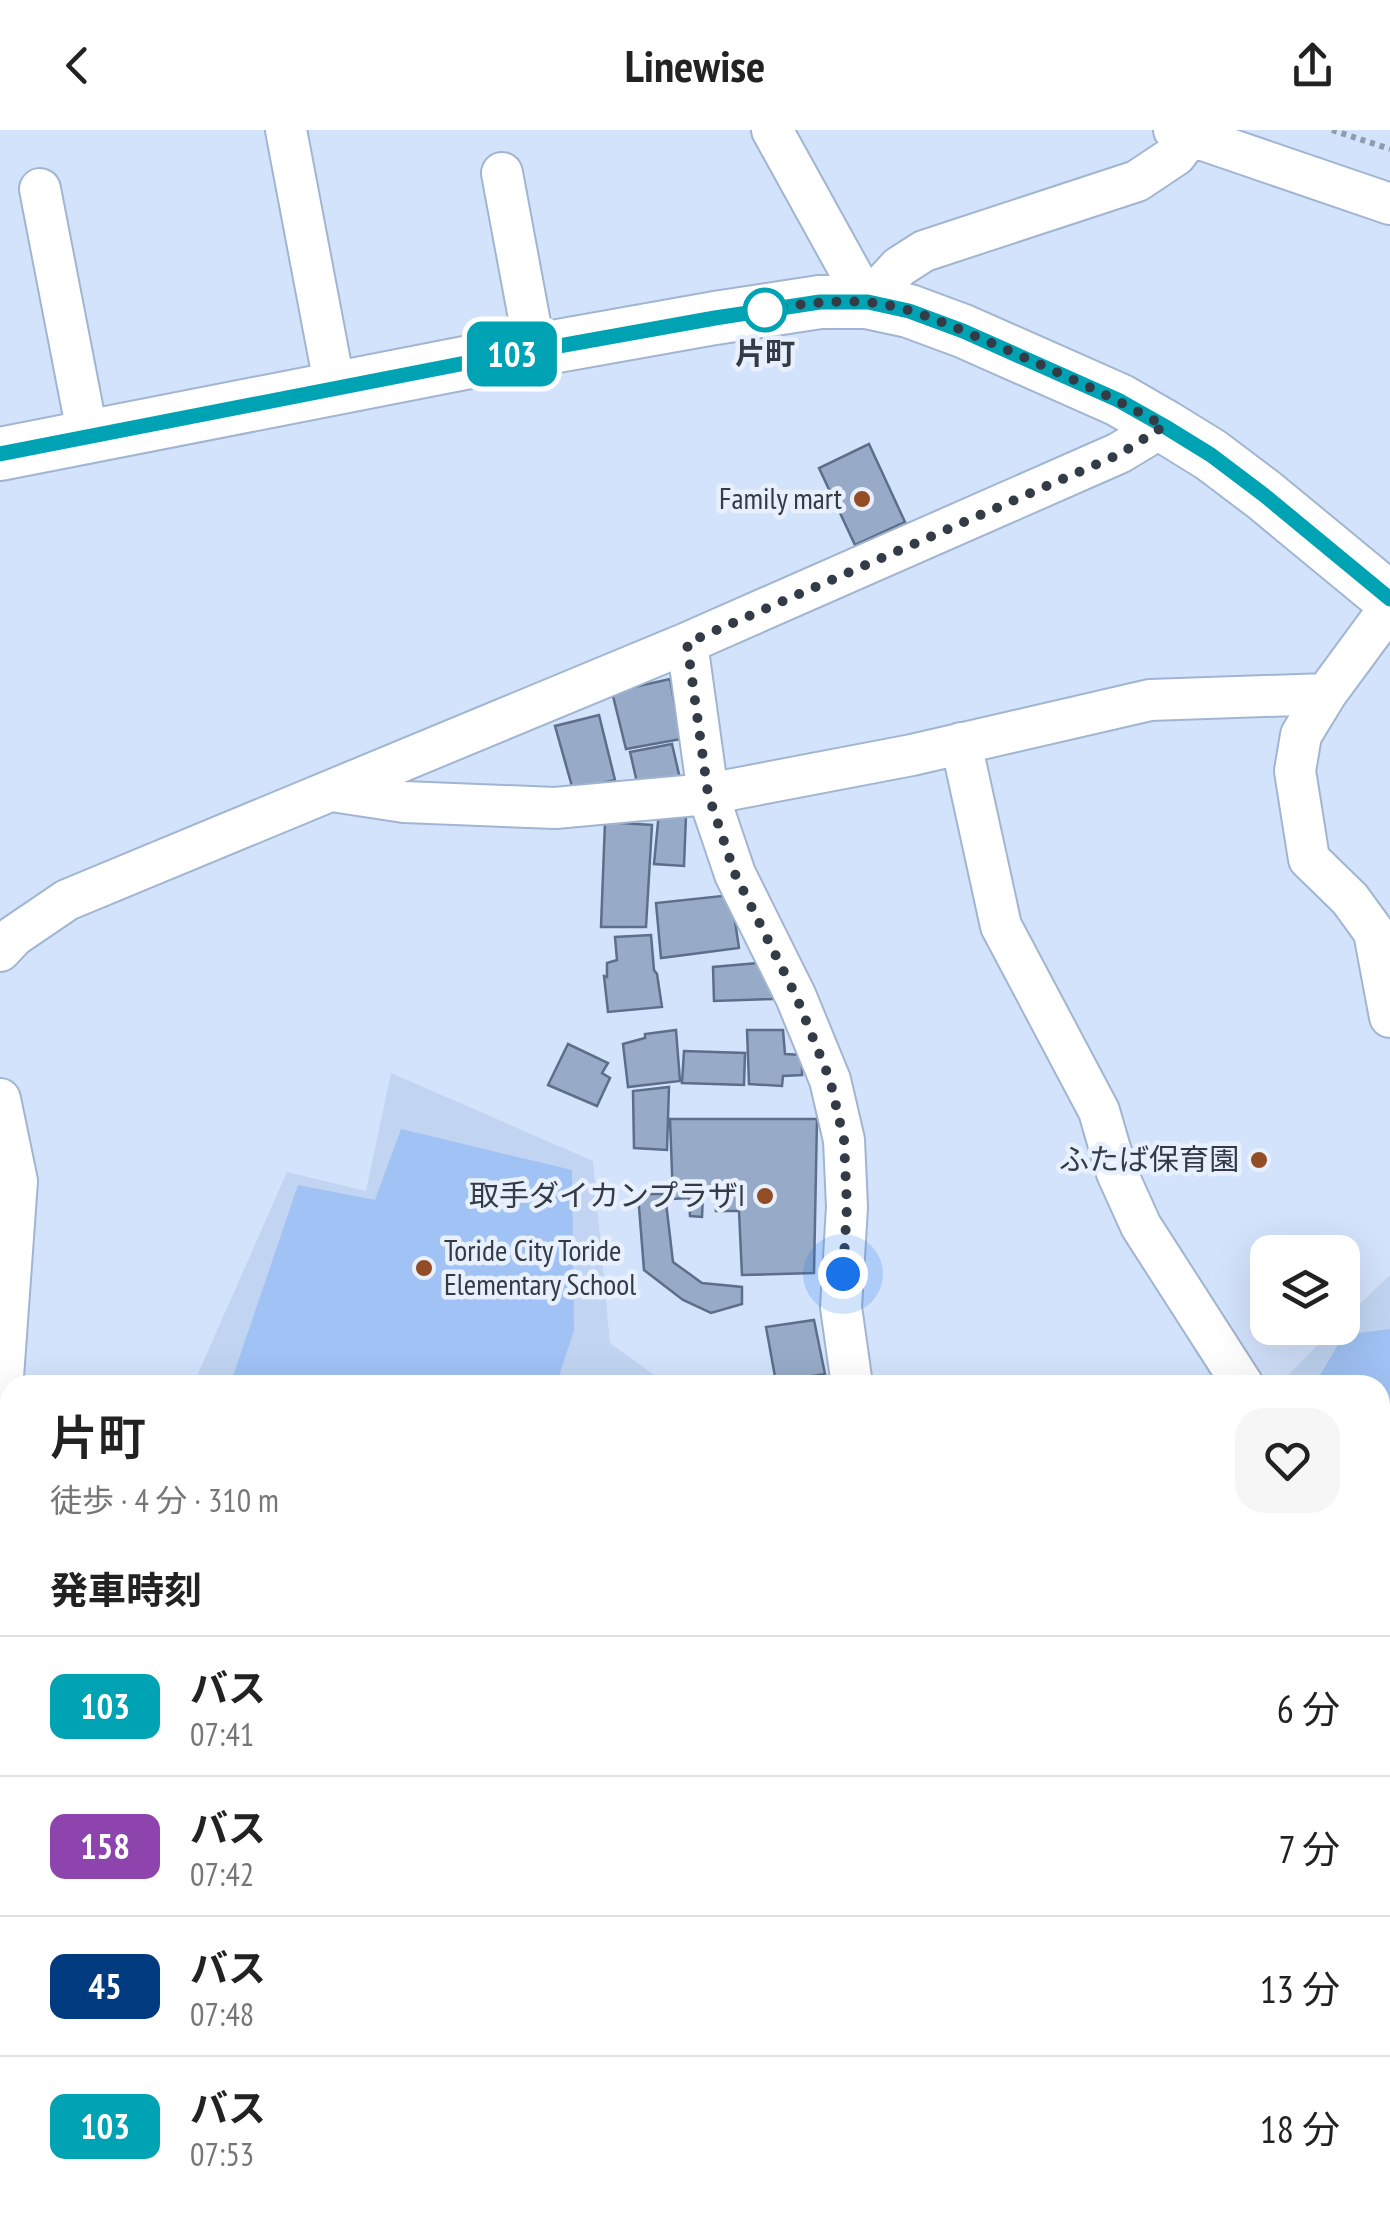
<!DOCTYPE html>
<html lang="ja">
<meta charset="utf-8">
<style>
:root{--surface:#fff;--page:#f6f6f6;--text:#222;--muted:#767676;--line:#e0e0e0}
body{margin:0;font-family:"PT Sans Narrow","Noto Sans JP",sans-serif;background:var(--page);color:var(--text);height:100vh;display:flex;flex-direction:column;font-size:38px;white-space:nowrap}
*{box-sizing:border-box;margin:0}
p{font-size:32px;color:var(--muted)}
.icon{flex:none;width:55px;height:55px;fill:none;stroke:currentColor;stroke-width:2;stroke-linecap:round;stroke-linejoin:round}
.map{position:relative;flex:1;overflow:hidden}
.sheet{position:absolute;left:0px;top:1245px;width:1390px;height:842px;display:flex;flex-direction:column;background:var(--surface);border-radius:30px 30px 0 0;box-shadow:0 10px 40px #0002}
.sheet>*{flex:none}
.badge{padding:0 20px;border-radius:15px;font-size:35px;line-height:65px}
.controls{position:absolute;left:1250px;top:1105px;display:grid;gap:20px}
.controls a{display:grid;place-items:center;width:110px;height:110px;border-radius:20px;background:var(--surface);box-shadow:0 10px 40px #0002;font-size:50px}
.you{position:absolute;width:50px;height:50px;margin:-25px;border:8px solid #fff;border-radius:50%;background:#1a73e8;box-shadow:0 0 0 15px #1a73e833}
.map>.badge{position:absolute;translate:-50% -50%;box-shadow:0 0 0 5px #fff}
h2{padding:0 50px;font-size:38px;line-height:90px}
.round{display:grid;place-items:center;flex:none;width:105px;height:105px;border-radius:30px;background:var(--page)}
.headline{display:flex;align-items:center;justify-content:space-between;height:170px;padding:0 50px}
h1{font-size:48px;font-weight:600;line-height:75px}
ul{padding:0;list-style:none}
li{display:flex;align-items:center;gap:30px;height:140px;padding:0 50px;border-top:2px solid var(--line)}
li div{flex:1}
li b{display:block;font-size:38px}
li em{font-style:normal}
li .badge{min-width:110px;font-weight:700;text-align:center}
header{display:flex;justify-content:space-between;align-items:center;height:130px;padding:0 50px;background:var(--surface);font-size:45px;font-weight:600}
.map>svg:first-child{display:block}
.built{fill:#c1d5f2}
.garden{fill:#a0c2f4}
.building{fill:#97abc8;stroke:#5c6e89;stroke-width:2.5}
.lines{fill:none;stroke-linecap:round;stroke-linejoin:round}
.minor-casing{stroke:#a1b5d2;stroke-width:44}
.major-casing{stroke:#a1b5d2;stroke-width:56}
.path{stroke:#8f9caf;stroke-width:6;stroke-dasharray:5 5;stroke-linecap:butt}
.minor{stroke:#fff;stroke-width:40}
.major{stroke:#fff;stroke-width:52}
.line-casing{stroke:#fff;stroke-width:22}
.line{stroke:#00a3b4;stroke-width:15}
.walk{stroke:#333b47;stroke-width:10;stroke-dasharray:0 18}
.stop-dot{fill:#fff;stroke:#00a3b4;stroke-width:5}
.poi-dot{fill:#934d26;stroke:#e7f0fc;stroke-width:4}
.labels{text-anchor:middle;stroke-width:9;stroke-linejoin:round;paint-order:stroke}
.stop-label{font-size:30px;font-weight:bold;fill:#333b47;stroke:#e7f0fc}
.poi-label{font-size:30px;fill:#333b47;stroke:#e7f0fc;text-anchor:end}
</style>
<header><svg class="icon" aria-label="back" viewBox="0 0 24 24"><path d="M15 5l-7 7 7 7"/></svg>Linewise<svg class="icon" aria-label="share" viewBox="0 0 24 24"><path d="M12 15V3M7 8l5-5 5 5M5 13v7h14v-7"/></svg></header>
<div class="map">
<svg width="1390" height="2087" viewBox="0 0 1390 2087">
<rect width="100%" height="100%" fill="#d3e3fc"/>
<path class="built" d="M391,943L593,1031L610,1213L668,1255H193L287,1042L366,1061Z
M1390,1145V2087H1146L1137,2078H1380V1255H1278L1335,1198H1342L1343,1190Z"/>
<path class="garden" d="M401,999L572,1040L574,1200L556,1255H230L298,1055L375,1070Z
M1390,1199V1673L1380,1670V1255H1314L1344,1205Z"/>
<path class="building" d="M869,314L905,392L855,415L819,338Z
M670,549L681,609L626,619L612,562Z
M599,585L615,650L573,660L555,596Z
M672,614L681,653L639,661L630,622Z
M659,682L686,685L684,736L654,734Z
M605,692L652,695L646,797H601Z
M731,765L739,818L661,828L656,773Z
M651,805L654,840L657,844L662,877L608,882L604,846L607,847V833L617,830L615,807Z
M769,832L773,869L714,871L713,837Z
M676,900L680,951L628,957L623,914L645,908V904Z
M747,900H783L785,924L802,925V945L783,946L782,956L749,954Z
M568,914L608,933L602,943L610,948L597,976L548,955Z
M684,921L745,923L744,955L682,953Z
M669,957L667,1020L634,1018L633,961Z
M670,989H817L814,1143L742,1145L739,1081H716L715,1064H703L702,1087L690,1086L689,1068L673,1069Z
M638,1064H665L673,1132L702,1153L742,1157V1174L711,1183L683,1170L644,1140Z
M814,1190L825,1244L776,1252L766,1197Z
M1380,1712L1390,1714V1899L1380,1897Z
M1380,1995L1390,1997V2087H1358L1360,2078H1380Z"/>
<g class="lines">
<defs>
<path id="minor" d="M286,0L335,258
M772,0L867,172L899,137L924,121L1137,51L1176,25L1190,6
M1174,0L1390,74
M502,43L535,220
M40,59L88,307
M687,513L708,664L735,744L796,867L830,950L844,1010L847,1077L841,1177L852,1255
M1326,564L1301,605L1295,641L1309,729L1350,769L1374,802L1390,887
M961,613L1001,796L1099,981L1117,1043L1141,1096L1243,1255
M332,661L404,672L555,678L708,664L912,625L1150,570L1326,564L1390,477
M0,821L14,806L67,770L687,513L1119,323L1164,296
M0,969L17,1051L1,1275L0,1577
M0,1609L10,1611
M0,2042L10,2046
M66,2078L78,2087
M701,2078L713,2087
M1067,2078L1074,2087
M900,2087L920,2078"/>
<path id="major" d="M0,324L485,229L715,188L820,172H867L909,181L963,201L1119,270L1164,296L1211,325L1264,365L1390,469"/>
</defs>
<use href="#minor" class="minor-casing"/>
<use href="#major" class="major-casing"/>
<path class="path" d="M1332,0L1390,19"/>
<use href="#minor" class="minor"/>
<use href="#major" class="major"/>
</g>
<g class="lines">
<defs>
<path id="line" d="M0,324L486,229L715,188L820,172H868L909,181L963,201L1118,270L1164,296L1211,325L1264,365L1390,469"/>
</defs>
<use href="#line" class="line-casing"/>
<use href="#line" class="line"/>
<path class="walk" d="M765,180C798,174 831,170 865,172C910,175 955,198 996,215C1053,240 1110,265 1164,296L1120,324L687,513L708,664L735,744L796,866L830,950L844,1010L847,1077L843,1144"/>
</g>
<circle class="stop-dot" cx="765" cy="180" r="20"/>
<g class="poi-dot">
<circle cx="862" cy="369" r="10"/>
<circle cx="1259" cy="1030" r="10"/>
<circle cx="765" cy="1066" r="10"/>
<circle cx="424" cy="1138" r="10"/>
</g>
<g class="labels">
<g class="stop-label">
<text x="765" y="234">片町</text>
</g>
<g class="poi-label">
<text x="842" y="379">Family mart</text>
<text x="1239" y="1040">ふたば保育園</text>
<text x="745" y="1076">取手ダイカンプラザI</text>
<text x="444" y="1131" text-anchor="start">Toride City Toride<tspan x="444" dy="34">Elementary School</tspan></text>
</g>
</g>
</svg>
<div class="controls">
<a><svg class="icon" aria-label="layers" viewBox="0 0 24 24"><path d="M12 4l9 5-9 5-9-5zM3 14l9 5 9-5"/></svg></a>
</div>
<div class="you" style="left:843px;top:1144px"></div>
<b class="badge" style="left:512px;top:224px;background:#00a3b4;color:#fff">103</b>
<section class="sheet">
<div class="headline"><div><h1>片町</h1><p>徒歩 · 4 分 · 310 m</p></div><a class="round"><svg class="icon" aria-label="heart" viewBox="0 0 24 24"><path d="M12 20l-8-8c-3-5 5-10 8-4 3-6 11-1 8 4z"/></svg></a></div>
<h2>発車時刻</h2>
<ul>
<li><span class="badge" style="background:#00a3b4;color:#fff">103</span><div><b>バス</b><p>07:41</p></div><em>6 分</em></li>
<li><span class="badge" style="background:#8e44ad;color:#fff">158</span><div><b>バス</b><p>07:42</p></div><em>7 分</em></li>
<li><span class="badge" style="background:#003b80;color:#fff">45</span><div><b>バス</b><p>07:48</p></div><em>13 分</em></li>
<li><span class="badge" style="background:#00a3b4;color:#fff">103</span><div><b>バス</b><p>07:53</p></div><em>18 分</em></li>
</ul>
</section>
</div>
